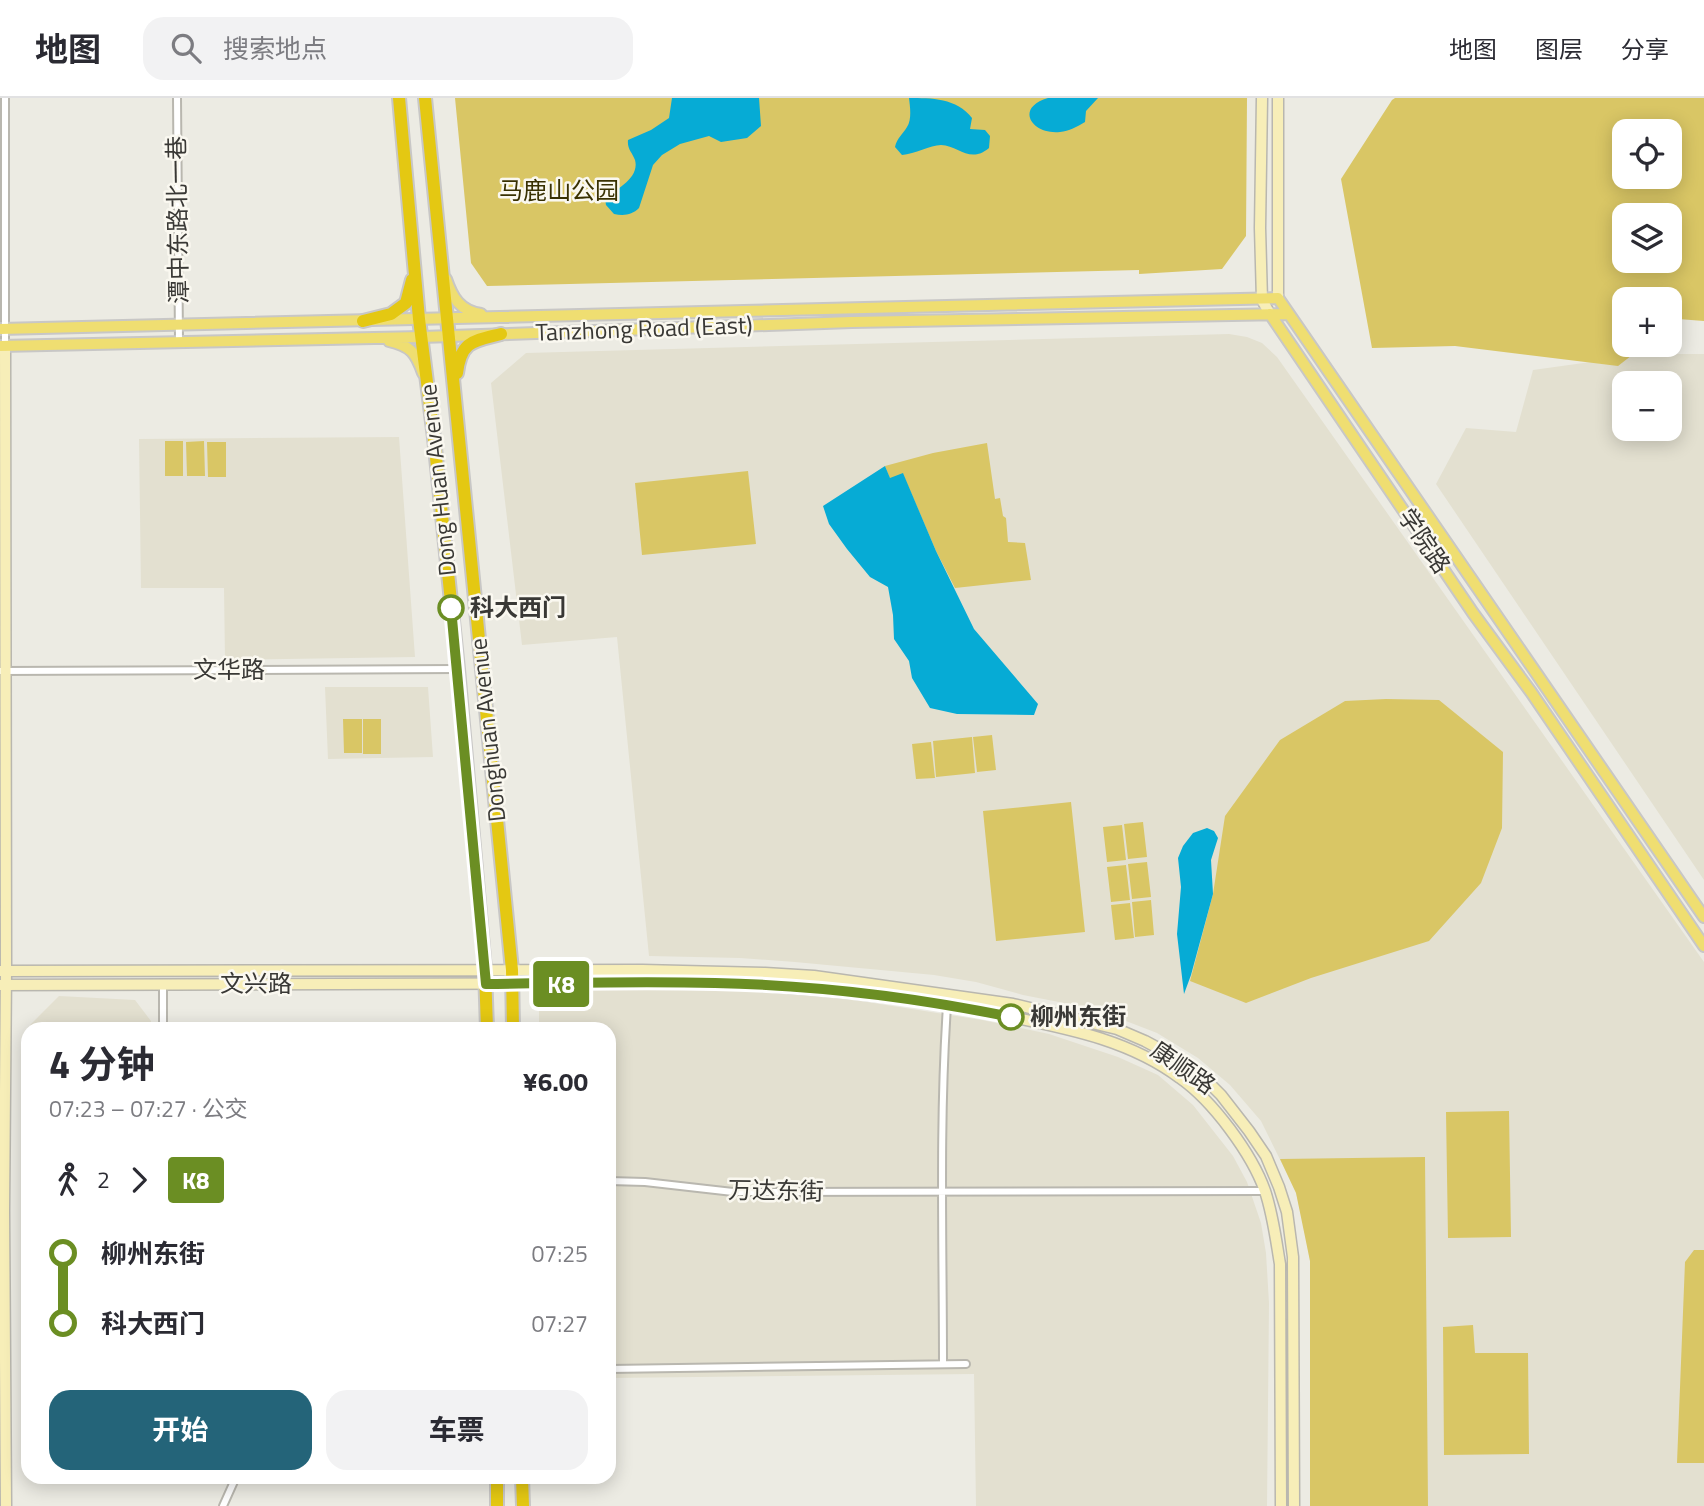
<!DOCTYPE html>
<html lang="zh">
<meta charset="utf-8">
<style>
:root{--surface:#fff;--page:#f2f2f3;--text:#2b2b33;--muted:#7c7c81;--line:#e1e1e2;--accent:#246479}
body{margin:0;font-family:"Titillium Web","Noto Sans SC",sans-serif;background:var(--page);color:var(--text);height:100vh;display:flex;flex-direction:column;font-size:26px;white-space:nowrap}
*{box-sizing:border-box;margin:0}
p{font-size:23px;color:var(--muted)}
.icon{flex:none;width:38px;height:38px;fill:none;stroke:currentColor;stroke-width:2;stroke-linecap:round;stroke-linejoin:round}
.map{position:relative;flex:1;overflow:hidden}
.drawer{position:absolute;left:21px;top:924px;width:595px;height:462px;display:flex;flex-direction:column;background:var(--surface);border-radius:21px;box-shadow:0 4px 18px #0003}
.drawer>*{flex:none}
.badge{padding:0 14px;border-radius:5px;font-size:24px;line-height:46px}
.tools{position:absolute;left:1612px;top:21px;display:grid;gap:14px}
.tools a{display:grid;place-items:center;width:70px;height:70px;border-radius:14px;background:var(--surface);box-shadow:0 4px 18px #0003;font-size:35px}
.map>.badge{position:absolute;translate:-50% -50%;box-shadow:0 0 0 4px #fff}
.legs{display:flex;align-items:center;gap:10px;height:77px;padding:0 28px;font-size:23px}
.legs p{margin-inline-start:auto}
.head{display:flex;align-items:center;justify-content:space-between;height:119px;padding:0 28px}
h1{font-size:38px;font-weight:700;line-height:52px}
.button{display:flex;gap:14px;margin-top:auto;padding:14px 28px}
.button a{flex:1;height:80px;border-radius:21px;background:var(--accent);color:#fff;font-size:28px;font-weight:700;line-height:80px;text-align:center}
.button a+a{background:var(--page);color:var(--text)}
ul{padding:0 28px;list-style:none}
li{display:flex;align-items:center;gap:24px;height:70px;font-size:26px}
li i{display:grid;place-items:center;width:10px;height:100%;margin:0 9px;background:currentColor}
li i::after{content:'';width:18px;height:18px;margin:-9px;border:5px solid;border-radius:50%;background:var(--surface)}
li p{margin-inline-start:auto}
li:first-child i{background:linear-gradient(#0000 50%,currentColor 0)}
li:last-child i{background:linear-gradient(currentColor 50%,#0000 0)}
header{display:flex;align-items:center;gap:42px;box-sizing:border-box;height:98px;padding:0 35px;background:var(--surface);border-bottom:2px solid var(--line)}
header strong{font-size:33px}
nav{display:flex;gap:38px;margin-inline-start:auto;font-size:24px}
.search{width:490px;height:63px;background:var(--page);display:flex;align-items:center;gap:18px;box-sizing:border-box;padding:0 24px;border-radius:21px;color:var(--muted);font-size:26px}
.map>svg:first-child{display:block}
.built{fill:#e3e0d0;fill-rule:evenodd}
.green{fill:#d9c665;fill-rule:evenodd}
.water{fill:#06abd5}
.lines{fill:none;stroke-linecap:round;stroke-linejoin:round}
.street-casing{stroke:#b9b7af;stroke-width:10}
.secondary-casing{stroke:#b9b7af;stroke-width:13}
.primary-casing{stroke:#c8c7c6;stroke-width:14}
.highway-casing{stroke:#c8c7c6;stroke-width:16}
.street{stroke:#fff;stroke-width:6}
.secondary{stroke:#f7eeb8;stroke-width:10}
.primary{stroke:#efde71;stroke-width:10}
.highway{stroke:#e4c812;stroke-width:12}
.line-1-casing{stroke:#fff;stroke-width:16}
.line-1{stroke:#6b8e23;stroke-width:10}
.stop-1-dot{fill:#fff;stroke:#6b8e23;stroke-width:3.5}
.labels{text-anchor:middle;stroke-width:5;stroke-linejoin:round;paint-order:stroke}
.park-label{font-size:24px;fill:#393102;stroke:#faf8f0}
.street-label{font-size:24px;fill:#393835;stroke:#faf8f0}
.stop-label{font-size:24px;font-weight:bold;fill:#393835;stroke:#faf8f0;text-anchor:start}
</style>
<header>
<strong>地图</strong>
<div class="search"><svg class="icon" aria-label="search" viewBox="0 0 24 24"><circle cx="10" cy="10" r="6"/><path d="M15 15l6 6"/></svg>搜索地点</div>
<nav><a>地图</a><a>图层</a><a>分享</a></nav>
</header>
<div class="map">
<svg width="1704" height="1408" viewBox="0 0 1704 1408">
<rect width="100%" height="100%" fill="#ecebe3"/>
<path class="built" d="M1229,236L1247,239L1262,245L1277,259L1704,864V1408H1310V1163L1304,1130L1296,1094L1261,1023L1230,987L1198,960L1157,935L1113,918L1069,906L1023,897L976,884L934,877L795,864L740,860L649,858L617,539L522,547L491,285L526,255Z
M1648,256H1704V782L1436,386L1466,330L1516,334L1533,272ZM1624,285H1670V331H1624Z
M399,339L415,559L225,562L224,490H141L139,341Z
M325,589H428L433,659L328,661Z
M552,892H706L782,894L848,901L982,922L1049,936L1118,959L1158,977L1193,1007L1233,1058L1247,1084L1261,1125L1266,1155L1269,1205L1267,1408H976L974,1276L609,1280V931H539V906Z
M59,898L135,902L151,923V931H30V927Z"/>
<path class="green" d="M455,0H1247L1246,138L1222,171L1139,176V172L487,188L471,165Z
M1395,0H1704V223L1678,221L1670,228V201H1624V247H1645L1618,268L1455,248L1372,250L1341,81L1392,2ZM1624,33H1670V79H1624ZM1624,117H1670V163H1624Z
M165,343H183V378H165Z
M204,343L205,378H187L186,344Z
M207,344H226V379H208Z
M987,345L995,401L1000,400L1003,418L1006,420L1008,444L1025,445L1031,482L955,490L936,453L903,376L890,381L885,368L933,355Z
M748,373L756,446L642,457L635,385Z
M1386,601L1439,602L1503,654L1502,730L1481,785L1429,843L1311,880L1246,905L1190,883L1213,796L1225,718L1280,642L1345,603Z
M343,621H362V655H344Z
M363,621H381V656H363Z
M992,637L996,672L977,674L973,639Z
M972,639L975,675L936,679L933,643Z
M931,644L935,680L916,681L912,646Z
M1071,704L1085,834L996,843L983,713Z
M1143,724L1147,759L1128,761L1124,726Z
M1122,727L1126,762L1107,764L1103,729Z
M1147,764L1151,799L1132,801L1128,766Z
M1126,767L1130,802L1111,804L1107,769Z
M1151,802L1154,837L1135,839L1132,804Z
M1130,805L1134,840L1115,842L1111,807Z
M1509,1013L1511,1139L1448,1140L1446,1014Z
M1425,1059L1428,1408H1310V1163L1296,1095L1280,1061Z
M1694,1152H1704V1365H1677L1685,1164Z
M1473,1227L1475,1255H1528L1529,1356L1444,1357L1443,1229Z"/>
<path class="water" d="M672,0H759L761,28L747,40L721,44L709,38L680,46L662,57L653,67L639,110C632,117 624,118 614,116L606,107L605,100C616,92 640,80 635,62C632,54 627,51 628,42L651,32L669,20Z
M909,0C931,0 957,0 972,20L970,31L985,32L990,38L989,50C970,66 959,48 941,47C930,47 915,56 902,57L895,49C897,40 903,36 907,29C912,21 910,9 909,0Z
M1048,0H1098L1086,13L1085,24C1077,29 1069,33 1060,34C1032,37 1014,10 1048,0Z
M885,368L890,380L903,375L936,453L974,531L1038,606L1034,617L957,616L930,610L912,580L909,563L894,541L893,517L888,489L870,479L847,451L829,426L823,408Z
M1207,730L1214,733L1218,740L1211,762L1213,796L1191,877L1184,896L1177,836L1181,789L1178,760L1183,748L1193,735Z"/>
<g class="lines">
<defs>
<path id="street" d="M177,0L179,244
M5,248V0
M0,573L458,571
M163,886V931
M609,1083L645,1084L733,1094L1265,1093
M943,1266C943,1147 939,1027 947,908
M609,1271L966,1266
M223,1408L236,1379"/>
<path id="secondary" d="M1262,0L1260,130L1262,202L1270,216
M1278,0V200
M5,248L6,873L4,1113L6,1408
M0,873L642,872L765,875L814,878L1013,906L1117,931L1145,943L1173,958L1201,977L1221,997L1249,1033L1266,1058L1279,1089L1287,1114L1293,1159L1294,1408
M0,887L716,885C816,890 914,899 1012,919C1070,931 1131,943 1180,980C1213,1003 1252,1056 1265,1093C1273,1117 1276,1142 1280,1166L1281,1408"/>
<path id="primary" d="M446,181C452,199 460,213 481,216
M1270,216L1473,515L1531,594L1704,848
M0,231L1278,200L1704,819
M389,243C411,248 416,255 423,275
M0,248L422,239L852,224L1289,216"/>
<path id="highway" d="M399,0L419,221L434,340L458,571L485,872L487,931
M425,0L512,872L513,931
M363,223L391,216L406,205L412,182
M457,275C461,243 473,243 501,236
M497,1379V1408
M522,1379L523,1408"/>
</defs>
<use href="#street" class="street-casing"/>
<use href="#secondary" class="secondary-casing"/>
<use href="#primary" class="primary-casing"/>
<use href="#highway" class="highway-casing"/>
<use href="#street" class="street"/>
<use href="#secondary" class="secondary"/>
<use href="#primary" class="primary"/>
<use href="#highway" class="highway"/>
</g>
<g class="lines">
<defs>
<path id="line-1" d="M451,510L486,886C562,885 639,883 715,885C814,887 914,899 1011,919"/>
</defs>
<use href="#line-1" class="line-1-casing"/>
<use href="#line-1" class="line-1"/>
</g>
<g class="stop-1-dot">
<circle cx="451" cy="510" r="12"/>
<circle cx="1011" cy="919" r="12"/>
</g>
<g class="labels">
<g class="park-label">
<text x="559" y="101">马鹿山公园</text>
</g>
<g class="street-label">
<text transform="translate(178 122) rotate(-91)" y="8">潭中东路北一巷</text>
<text transform="translate(644 231) rotate(-2)" y="8">Tanzhong Road (East)</text>
<text transform="translate(438 382) rotate(-96)" y="8">Dong Huan Avenue</text>
<text transform="translate(1424 443) rotate(56)" y="8">学院路</text>
<text x="229" y="580">文华路</text>
<text transform="translate(488 632) rotate(-96)" y="8">Donghuan Avenue</text>
<text x="256" y="894">文兴路</text>
<text transform="translate(1183 970) rotate(35)" y="8">康顺路</text>
<text transform="translate(776 1093) rotate(1)" y="8">万达东街</text>
</g>
<g class="stop-label">
<text x="470" y="518">科大西门</text>
<text x="1030" y="927">柳州东街</text>
</g>
</g>
</svg>
<div class="tools">
<a><svg class="icon" aria-label="locate" viewBox="0 0 24 24"><circle cx="12" cy="12" r="6"/><path d="M12 2v4M12 18v4M2 12h4M18 12h4"/></svg></a>
<a><svg class="icon" aria-label="layers" viewBox="0 0 24 24"><path d="M12 4l9 5-9 5-9-5zM3 14l9 5 9-5"/></svg></a>
<a>+</a>
<a>−</a>
</div>
<b class="badge" style="left:561px;top:886px;background:#6b8e23;color:#fff">K8</b>
<section class="drawer">
<div class="head"><div><h1>4 分钟</h1><p>07:23 – 07:27 · 公交</p></div><b>¥6.00</b></div>
<div class="legs"><svg class="icon" aria-label="walk" viewBox="0 0 24 24"><circle cx="13" cy="4" r="2"/><path d="M13 8l-2 6 4 7M11 14l-3 7M7 12l3-4h3l4 4"/></svg>2<svg class="icon" aria-label="forward" viewBox="0 0 24 24"><path d="M9 5l7 7-7 7"/></svg><b class="badge" style="background:#6b8e23;color:#fff">K8</b></div>
<ul>
<li><i style="color:#6b8e23"></i><b>柳州东街</b><p>07:25</p></li>
<li><i style="color:#6b8e23"></i><b>科大西门</b><p>07:27</p></li>
</ul>
<div class="button"><a>开始</a><a>车票</a></div>
</section>
</div>
